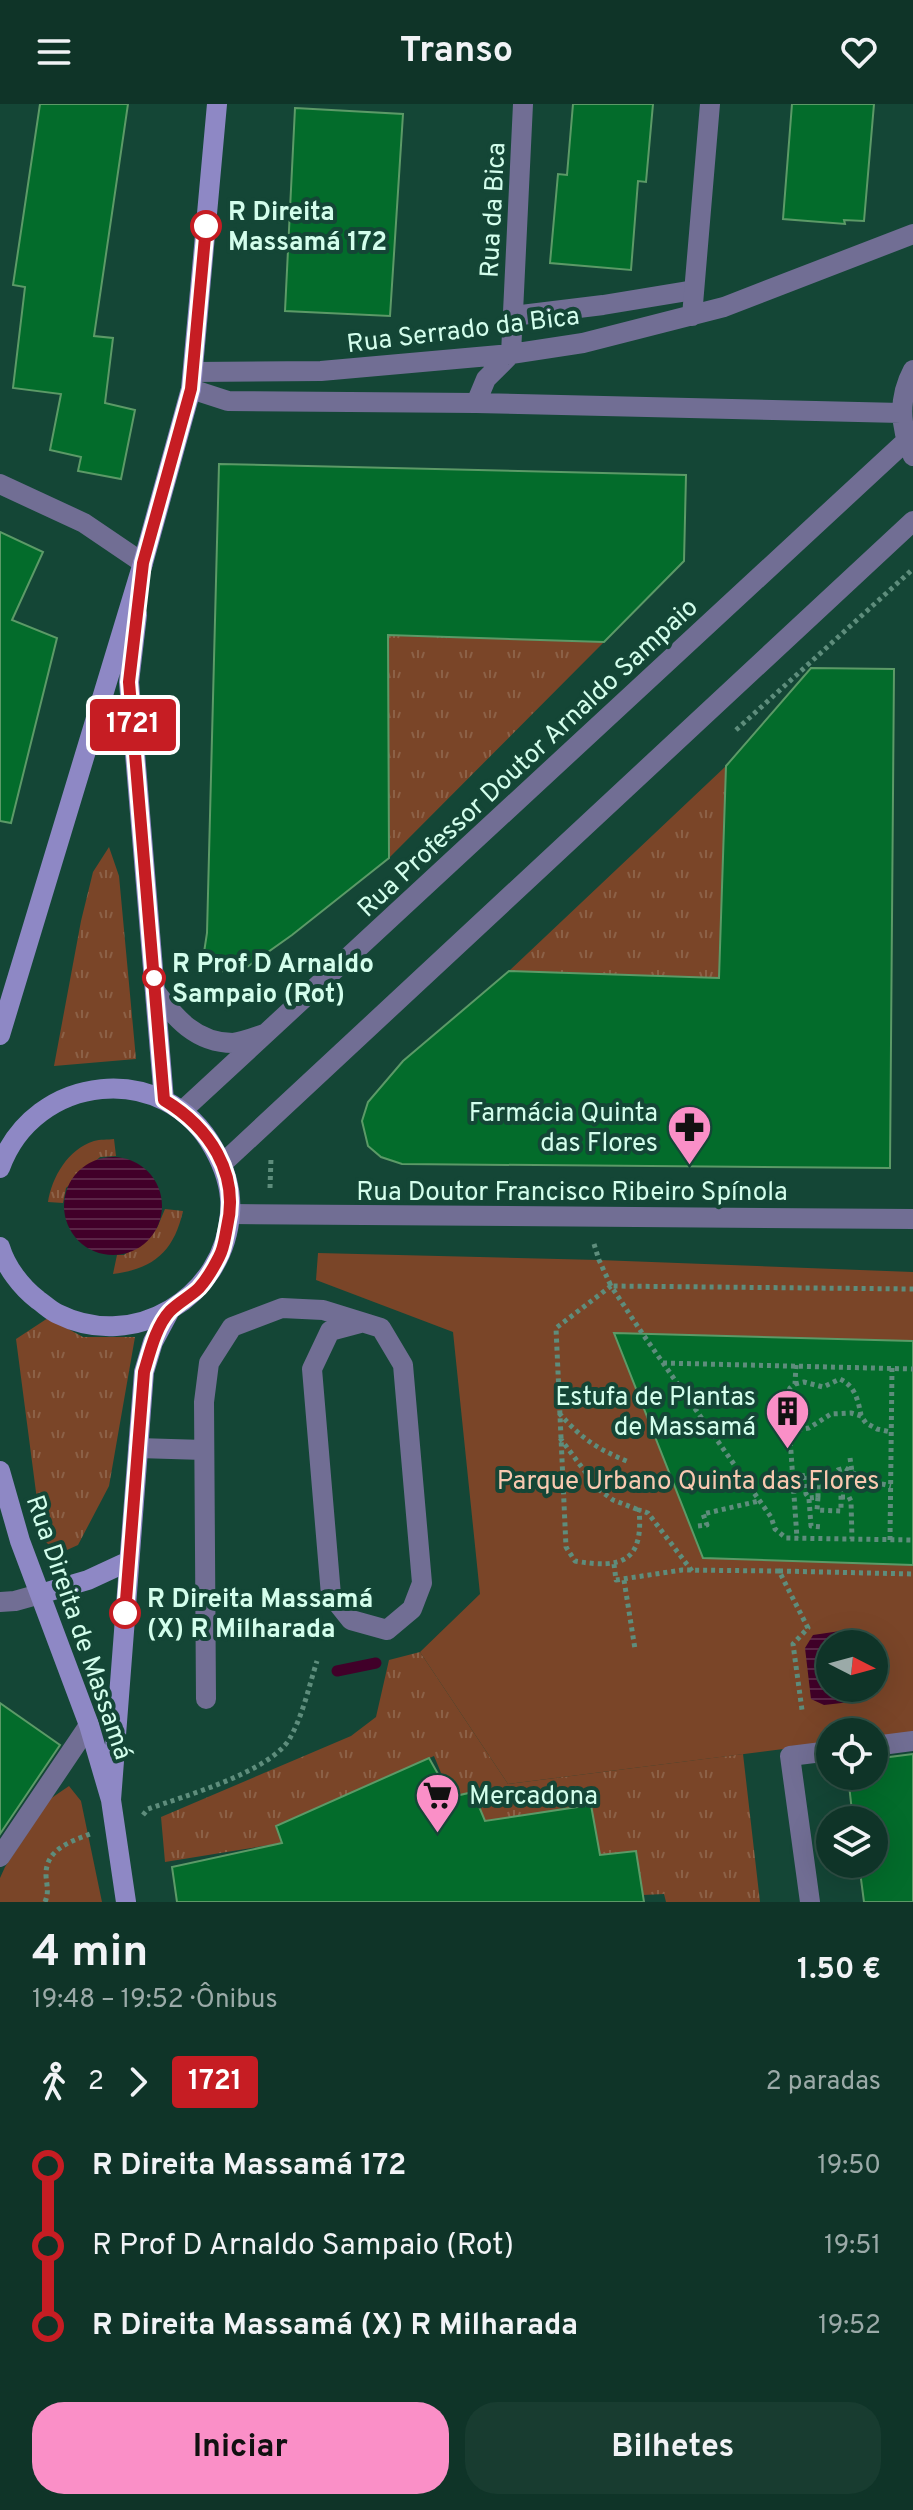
<!DOCTYPE html>
<html lang="pt">
<meta charset="utf-8">
<style>
:root{--surface:#0f3428;--page:#183c30;--text:#f1f3f6;--muted:#9baaa8;--line:#2f4f45;--accent:#fa8fc7}
body{margin:0;font-family:Overpass,sans-serif;background:var(--page);color:var(--text);height:100vh;display:flex;flex-direction:column;font-size:30px;white-space:nowrap}
*{box-sizing:border-box;margin:0}
p{font-size:26px;color:var(--muted)}
.icon{flex:none;width:44px;height:44px;fill:none;stroke:currentColor;stroke-width:2;stroke-linecap:round;stroke-linejoin:round}
.map{position:relative;height:1798px;overflow:hidden}
.details{display:flex;flex-direction:column;background:var(--surface);flex:1}
.details>*{flex:none}
.badge{padding:0 16px;border-radius:6px;font-size:28px;line-height:52px}
.needle{width:52px;rotate:96deg}
.buttons{position:absolute;left:816px;top:1526px;display:grid;gap:16px}
.buttons a{display:grid;place-items:center;width:72px;height:72px;border-radius:50%;background:var(--surface);box-shadow:0 8px 32px #0002,0 0 0 2px var(--line);font-size:40px}
.map>.badge{position:absolute;translate:-50% -50%;box-shadow:0 0 0 4px #fff}
.legs{display:flex;align-items:center;gap:12px;height:88px;padding:0 32px;font-size:26px}
.legs p{margin-inline-start:auto}
.headline{display:flex;align-items:center;justify-content:space-between;height:136px;padding:0 32px}
h1{font-size:44px;font-weight:700;line-height:60px}
.cta{display:flex;gap:16px;margin-top:auto;padding:16px 32px}
.cta a{flex:1;height:92px;border-radius:32px;background:var(--accent);color:#111;font-size:32px;font-weight:700;line-height:92px;text-align:center}
.cta a+a{background:var(--page);color:var(--text)}
ul{padding:0 32px;list-style:none}
li{display:flex;align-items:center;gap:28px;height:80px;font-size:30px}
li i{display:grid;place-items:center;width:12px;height:100%;margin:0 10px;background:currentColor}
li i::after{content:'';width:20px;height:20px;margin:-10px;border:6px solid;border-radius:50%;background:var(--surface)}
li p{margin-inline-start:auto}
li:first-child i{background:linear-gradient(#0000 50%,currentColor 0)}
li:last-child i{background:linear-gradient(currentColor 50%,#0000 0)}
header{display:flex;justify-content:space-between;align-items:center;height:104px;padding:0 32px;background:var(--surface);font-size:36px;font-weight:700}
.map>svg:first-child{display:block}
.grass{fill:url(#grass-tufts)}
.green{fill:#7a4528;fill-rule:evenodd}
.water{fill:url(#water-rules)}
.lines{fill:none;stroke-linecap:round;stroke-linejoin:round}
.stream{stroke:#410029;stroke-width:11}
.building{fill:#036c2b;stroke:#5c9a67;stroke-width:2}
.path{stroke:#5e8d7c;stroke-width:5;stroke-dasharray:4 4;stroke-linecap:butt}
.service{stroke:#716e94;stroke-width:20}
.minor{stroke:#716e94;stroke-width:20}
.secondary{stroke:#8e88c5;stroke-width:20}
.line-1-casing{stroke:#fff;stroke-width:18}
.line-1{stroke:#c61d23;stroke-width:12}
.stop-1-dot{fill:#fff;stroke:#c61d23;stroke-width:4}
.labels{text-anchor:middle;stroke-width:8;stroke-linejoin:round;paint-order:stroke}
.street-label{font-size:26px;fill:#d3feec;stroke:#144636}
.stop-label{font-size:26px;font-weight:bold;fill:#d3feec;stroke:#144636;text-anchor:start}
.poi-label{font-size:26px;fill:#d3feec;stroke:#144636;text-anchor:end}
.park-label{font-size:26px;fill:#f9c9b0;stroke:#144636}
</style>
<header><svg class="icon" aria-label="menu" viewBox="0 0 24 24"><path d="M4 6h16M4 12h16M4 18h16"/></svg>Transo<svg class="icon" aria-label="heart" viewBox="0 0 24 24"><path d="M12 20l-8-8c-3-5 5-10 8-4 3-6 11-1 8 4z"/></svg></header>
<div class="map">
<svg width="913" height="1798" viewBox="0 0 913 1798">
<defs>
<pattern id="grass-tufts" width="24" height="20" patternUnits="userSpaceOnUse" patternTransform="scale(2)"><rect width="24" height="20" fill="#7a4528"/><path d="M3 7l-1-3M5 7V3M7 7l1-3M15 17l-1-3M17 17v-4M19 17l1-3" fill="none" stroke="#8c6147"/></pattern>
<pattern id="water-rules" width="6" height="5" patternUnits="userSpaceOnUse" patternTransform="scale(2)"><rect width="6" height="5" fill="#410029"/><path d="M0 2.5h6" fill="none" stroke="#5c2648"/></pattern>
</defs>
<rect width="100%" height="100%" fill="#144636"/>
<path class="grass" d="M388,531L604,538L389,754Z
M726,662L719,874L509,867Z
M109,743L119,772L136,955L54,962L81,817L93,768Z
M114,1035L116,1052L100,1053L66,1084L63,1099L48,1098C52,1073 68,1045 94,1037C100,1035 108,1036 114,1035Z
M165,1105L183,1107C174,1147 154,1165 113,1170L117,1151H124L157,1124Z
M48,1214L83,1233H135L109,1382L78,1441L58,1450L42,1434L16,1235Z
M420,1548L508,1680L743,1650L760,1798H666L664,1790L643,1791L636,1747L600,1751L591,1701L485,1717L451,1693L434,1652L277,1722L282,1739L165,1758L161,1713L351,1632L376,1613L389,1556Z"/>
<path class="green" d="M318,1149L599,1156L913,1168V1629L874,1634V1628H830V1639L508,1680L420,1548L480,1490L453,1228L316,1176ZM830,1540H874V1584H830Z
M69,1682L81,1697L102,1798H0V1774L5,1763L50,1695Z"/>
<path class="water" d="M64 1102a49 49 0 1 1 98 0a49 49 0 1 1-98 0Z
M847,1526L857,1534L858,1540H830V1584L865,1585L859,1597L824,1601L811,1595L805,1544L813,1531Z"/>
<g class="lines">
<path class="stream" d="M337,1567L376,1559"/>
</g>
<path class="building" d="M40,0H128L94,232L113,234L105,299L135,306L121,375L78,367L81,353L50,346L61,290L13,284L25,183L13,181Z
M573,0H653L646,78L638,77L631,166L550,159L558,70L567,71Z
M792,0H874L864,117L844,116L845,120L783,115Z
M295,4L403,10L390,212L285,207Z
M219,360L686,371L684,457L604,538L388,531L389,754L292,831L240,868L219,867L203,855L207,829Z
M0,428L43,448L12,516L57,534L11,719L0,717Z
M811,564L894,565L890,1064L402,1060L381,1053L368,1042L362,1017L368,998L403,957L509,867L719,874L726,662Z
M614,1229L913,1237V1461L703,1454Z
M0,1599L60,1641L0,1730Z
M913,1650V1798H864L859,1760H874V1716H853L848,1672H874V1655Z
M429,1654L451,1693L473,1688L485,1717L591,1701L600,1751L636,1747L644,1798H177L172,1763L282,1739L276,1722Z"/>
<g class="lines">
<path class="path" d="M736,626L913,465
M270,1084L271,1054
M594,1140L599,1156L611,1182L913,1185
M663,1259L913,1265
M796,1261L795,1280L790,1284L787,1291L797,1434
M795,1280L804,1278L823,1283L840,1275C855,1282 858,1296 861,1311
M559,1281C578,1298 587,1300 613,1299
M559,1309C582,1335 597,1345 629,1358
M790,1327L809,1324L831,1310L851,1309L861,1312L866,1319L877,1325L891,1328
M560,1334L598,1385L613,1396L639,1406
M850,1354L852,1368
M804,1372L806,1390L809,1394L818,1393V1380H841V1407L817,1406L818,1393
M793,1373L817,1370L828,1373L834,1371L838,1366L845,1364L865,1376L891,1382
M841,1393H849L851,1397L852,1435
M809,1395L811,1422L823,1423
M698,1422L707,1421L703,1410L759,1397
M890,1436L892,1264
M614,1460L616,1476L682,1466L779,1467L808,1524L793,1540L802,1606
M692,1467L648,1409L639,1406C644,1458 621,1465 575,1457L566,1443L556,1224L611,1182L642,1229L771,1413L775,1425L786,1434L913,1436
M779,1467L913,1470
M624,1476L635,1545
M143,1711L148,1705C184,1692 271,1668 290,1634C303,1611 309,1582 317,1557
M45,1798C49,1788 47,1783 46,1772C45,1746 69,1738 90,1730"/>
<path class="service" d="M513,212L603,201L694,186
M138,1344L204,1346
M206,1595L204,1298L209,1259L232,1223L282,1204L323,1206L381,1224L403,1261L422,1479L412,1505L387,1526L351,1516L331,1491L312,1265L330,1227L360,1219
M874,1642L913,1637
M0,1753L89,1621
M810,1798L790,1652L830,1647"/>
<path class="minor" d="M692,212L710,0
M913,266C898,294 900,324 913,352
M193,268L321,267L511,250L583,239L724,203L913,130
M191,285L228,297L476,299L901,309
M476,299L486,275L511,250L523,0
M0,380L84,419L143,459
M155,887C175,914 196,939 233,939C243,938 255,933 264,930
M182,1007L906,337
M222,1060L913,417
M230,1110L913,1115
M0,1498L15,1497L40,1490"/>
<path class="secondary" d="M137,511L129,578L164,996
M0,931L143,459L191,285L217,0
M0,1064C34,969 165,955 214,1045C225,1065 232,1086 230,1109C225,1193 134,1248 58,1210C51,1207 44,1200 38,1196C21,1183 6,1163 0,1143
M0,1367L20,1437L89,1621L111,1696L126,1798
M40,1490L88,1476L129,1457
M111,1696L144,1268L153,1238L169,1208"/>
</g>
<g class="lines">
<defs>
<path id="line-1" d="M125,1509L144,1268C150,1248 156,1222 170,1207C179,1198 191,1192 199,1184C207,1175 214,1163 219,1153C224,1144 225,1133 227,1123C240,1069 209,1023 164,996L129,578L143,459L191,285L206,122"/>
</defs>
<use href="#line-1" class="line-1-casing"/>
<use href="#line-1" class="line-1"/>
</g>
<defs>
<symbol id="pharmacy-pin" viewBox="-11 -11 22 30"><path d="M0 17L-7.5 6A9.5 9.5 0 1 1 7.5 6Z" fill="#fa8fc7" stroke="#144636"/><path d="M-2-6h4v4h4v4h-4v4h-4v-4h-4v-4h4Z" fill="#111"/></symbol>
<symbol id="building-pin" viewBox="-11 -11 22 30"><path d="M0 17L-7.5 6A9.5 9.5 0 1 1 7.5 6Z" fill="#fa8fc7" stroke="#144636"/><path d="M-4-6H4V6H1V3H-1V6H-4ZM-2.5-4.3h1.7v1.8h-1.7ZM.8-4.3h1.7v1.8H.8ZM-2.5-1h1.7V.8h-1.7ZM.8-1h1.7V.8H.8Z" fill="#111"/></symbol>
<symbol id="supermarket-pin" viewBox="-11 -11 22 30"><path d="M0 17L-7.5 6A9.5 9.5 0 1 1 7.5 6Z" fill="#fa8fc7" stroke="#144636"/><path d="M-6-5.5h2.5l.6 2H6L4.5 2H-2.5L-4.4-4H-6ZM-1.5 3.2a1.3 1.3 0 1 0 .1 0ZM3 3.2a1.3 1.3 0 1 0 .1 0Z" fill="#111"/></symbol>
</defs>
<g fill-rule="evenodd">
<use href="#pharmacy-pin" x="664" y="998" width="51" height="69"/>
<use href="#building-pin" x="762" y="1282" width="51" height="69"/>
<use href="#supermarket-pin" x="412" y="1666" width="51" height="69"/>
</g>
<g class="stop-1-dot">
<circle cx="206" cy="122" r="14"/>
<circle cx="154" cy="874" r="10"/>
<circle cx="125" cy="1509" r="14"/>
</g>
<g class="labels">
<g class="street-label">
<text transform="translate(492 106) rotate(-87)" y="9">Rua da Bica</text>
<text transform="translate(463 225) rotate(-7)" y="9">Rua Serrado da Bica</text>
<text transform="translate(527 653) rotate(-43)" y="9">Rua Professor Doutor Arnaldo Sampaio</text>
<text x="572" y="1096">Rua Doutor Francisco Ribeiro Spínola</text>
<text transform="translate(80 1523) rotate(71)" y="9">Rua Direita de Massamá</text>
</g>
<g class="stop-label">
<text x="228" y="116">R Direita<tspan x="228" dy="30">Massamá 172</tspan></text>
<text x="172" y="868">R Prof D Arnaldo<tspan x="172" dy="30">Sampaio (Rot)</tspan></text>
<text x="147" y="1503">R Direita Massamá<tspan x="147" dy="30">(X) R Milharada</tspan></text>
</g>
<g class="poi-label">
<text x="658" y="1017">Farmácia Quinta<tspan x="658" dy="30">das Flores</tspan></text>
<text x="756" y="1301">Estufa de Plantas<tspan x="756" dy="30">de Massamá</tspan></text>
<text x="469" y="1700" text-anchor="start">Mercadona</text>
</g>
<g class="park-label">
<text x="688" y="1385">Parque Urbano Quinta das Flores</text>
</g>
</g>
</svg>
<div class="buttons">
<a><svg class="needle" viewBox="-14 -14 28 28"><path d="M0-13l5 13h-10z" fill="#e53935"/><path d="M0 13l5-13h-10z" fill="#9baaa8"/></svg></a>
<a><svg class="icon" aria-label="locate" viewBox="0 0 24 24"><circle cx="12" cy="12" r="6"/><path d="M12 2v4M12 18v4M2 12h4M18 12h4"/></svg></a>
<a><svg class="icon" aria-label="layers" viewBox="0 0 24 24"><path d="M12 4l9 5-9 5-9-5zM3 14l9 5 9-5"/></svg></a>
</div>
<b class="badge" style="left:133px;top:621px;background:#c61d23;color:#fff">1721</b>
</div>
<section class="details">
<div class="headline"><div><h1>4 min</h1><p>19:48 – 19:52 · Ônibus</p></div><b>1.50 €</b></div>
<div class="legs"><svg class="icon" aria-label="walk" viewBox="0 0 24 24"><circle cx="13" cy="4" r="2"/><path d="M13 8l-2 6 4 7M11 14l-3 7M7 12l3-4h3l4 4"/></svg>2<svg class="icon" aria-label="forward" viewBox="0 0 24 24"><path d="M9 5l7 7-7 7"/></svg><b class="badge" style="background:#c61d23;color:#fff">1721</b><p>2 paradas</p></div>
<ul>
<li><i style="color:#c61d23"></i><b>R Direita Massamá 172</b><p>19:50</p></li>
<li><i style="color:#c61d23"></i><span>R Prof D Arnaldo Sampaio (Rot)</span><p>19:51</p></li>
<li><i style="color:#c61d23"></i><b>R Direita Massamá (X) R Milharada</b><p>19:52</p></li>
</ul>
<div class="cta"><a>Iniciar</a><a>Bilhetes</a></div>
</section>
